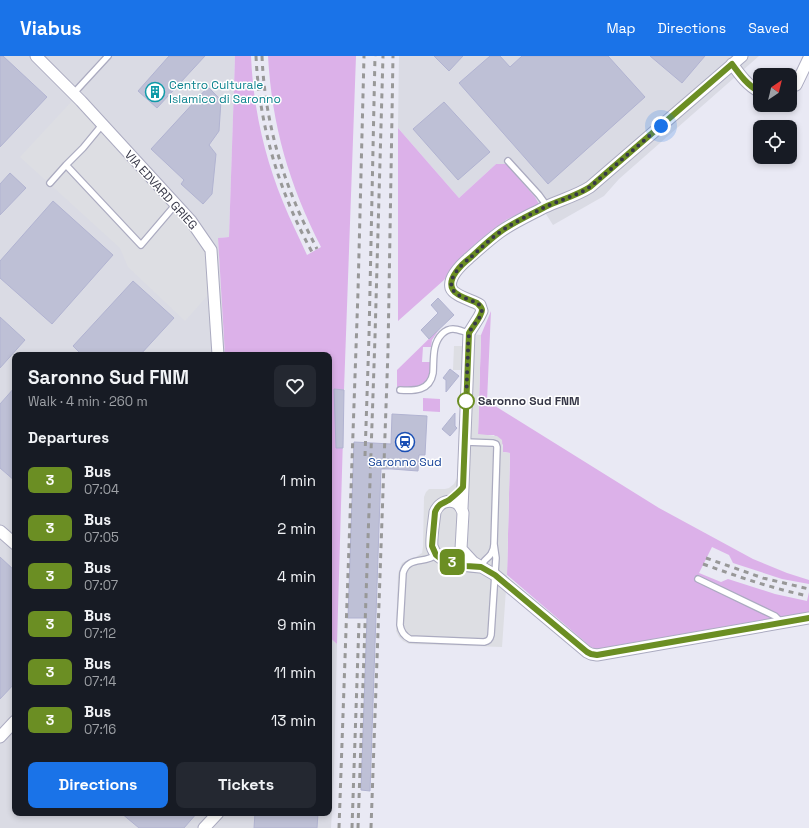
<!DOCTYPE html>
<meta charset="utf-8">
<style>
:root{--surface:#171b24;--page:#242831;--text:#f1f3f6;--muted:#9ea1a6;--accent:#1a73e8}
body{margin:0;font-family:"Space Grotesk",sans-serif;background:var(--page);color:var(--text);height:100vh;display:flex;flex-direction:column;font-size:15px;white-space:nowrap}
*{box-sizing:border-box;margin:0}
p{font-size:13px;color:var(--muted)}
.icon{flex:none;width:22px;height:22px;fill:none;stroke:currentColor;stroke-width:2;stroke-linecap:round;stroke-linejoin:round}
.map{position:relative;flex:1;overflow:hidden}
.details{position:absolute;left:12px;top:296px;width:320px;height:464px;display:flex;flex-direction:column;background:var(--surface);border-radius:8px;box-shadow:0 2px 6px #0003}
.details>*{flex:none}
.badge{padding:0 8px;border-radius:6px;font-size:14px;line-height:26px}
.needle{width:26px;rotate:35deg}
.fabs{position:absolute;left:753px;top:12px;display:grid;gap:8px}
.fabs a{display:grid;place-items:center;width:44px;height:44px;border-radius:8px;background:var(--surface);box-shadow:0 2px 6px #0003;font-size:20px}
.you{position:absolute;width:20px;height:20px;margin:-10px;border:3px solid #fff;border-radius:50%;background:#1a73e8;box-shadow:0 0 0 6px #1a73e833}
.map>.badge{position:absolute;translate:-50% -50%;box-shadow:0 0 0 2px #fff}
h2{padding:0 16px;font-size:15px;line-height:36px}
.round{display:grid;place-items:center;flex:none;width:42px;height:42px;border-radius:8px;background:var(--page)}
.head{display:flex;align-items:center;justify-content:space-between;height:68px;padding:0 16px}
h1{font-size:19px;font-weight:600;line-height:30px}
.button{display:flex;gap:8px;margin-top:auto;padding:8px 16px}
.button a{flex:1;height:46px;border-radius:8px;background:var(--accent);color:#fff;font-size:16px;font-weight:600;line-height:46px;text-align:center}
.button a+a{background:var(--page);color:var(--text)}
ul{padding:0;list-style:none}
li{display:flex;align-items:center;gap:12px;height:48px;padding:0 16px}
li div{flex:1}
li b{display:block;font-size:15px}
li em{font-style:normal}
li .badge{min-width:44px;font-weight:700;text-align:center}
header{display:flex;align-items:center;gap:24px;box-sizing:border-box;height:56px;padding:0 20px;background:var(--accent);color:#fff}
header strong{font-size:19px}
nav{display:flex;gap:22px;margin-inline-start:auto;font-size:14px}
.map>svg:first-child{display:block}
.industrial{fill:#dadbe4}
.green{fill:#dcb1e9}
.parking{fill:#dddee3}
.building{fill:#bec0d6;stroke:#b1b3d1}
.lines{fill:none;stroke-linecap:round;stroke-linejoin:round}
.service-casing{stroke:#ababc0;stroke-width:8}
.minor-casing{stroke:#ababc0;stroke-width:13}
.service{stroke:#fff;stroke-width:5.5}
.minor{stroke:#fff;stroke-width:11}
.rail{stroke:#989898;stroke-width:3;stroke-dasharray:5 5;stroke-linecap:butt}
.line-casing{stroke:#fff;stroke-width:9}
.line{stroke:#6b8e23;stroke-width:6}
.walk{stroke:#373848;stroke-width:4;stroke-dasharray:0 7.2}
.stop-dot{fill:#fff;stroke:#6b8e23;stroke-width:2}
.labels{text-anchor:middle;stroke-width:3;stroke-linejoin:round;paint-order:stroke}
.culture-label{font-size:12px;fill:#0d838f;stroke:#fff;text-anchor:start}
.street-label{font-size:12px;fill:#373848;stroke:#fff}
.stop-label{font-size:12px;font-weight:bold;fill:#373848;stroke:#fff;text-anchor:start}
.transit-label{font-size:12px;fill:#164399;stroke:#fff}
</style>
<header>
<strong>Viabus</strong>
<nav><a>Map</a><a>Directions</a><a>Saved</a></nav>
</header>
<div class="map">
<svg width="809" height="772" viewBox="0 0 809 772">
<rect width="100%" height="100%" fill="#e9e9f4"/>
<path class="industrial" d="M0,0H235L229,181L218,182L225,299H15V757H329V581L337,588L334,717L331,772H0Z
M399,0H759L619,123L604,140L553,169L535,141L496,108L459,142L398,72Z"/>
<path class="green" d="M235,0H251C253,50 264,100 283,146C290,164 299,181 307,199L321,191C289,128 272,70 268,0H356L344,334L335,333L336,381H343L337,588L329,581V299H225L218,182L229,181Z
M398,72L459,142L496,108H506L535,141L539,148L506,164L492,174L473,190L455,208L444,224L398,265Z
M491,255L487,345L659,452L753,503L787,517L809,524V528L782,523L733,507L729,499L712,491L699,517L721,526L728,523L775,538L807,545L809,536V556L596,593L591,591L507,519L510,397L503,396V389L494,379H478L481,279Z
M440,272L432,284L431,291H423L422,306H431C430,333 418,331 397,331V314Z
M423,342L440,343V356L423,355Z"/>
<path class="parking" d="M72,45L209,194L208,239L185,265L128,211L120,192L20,101Z
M473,278L481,279L478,378L497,380L502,384L503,396L510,397L507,519L502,591L409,588L403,585L399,581L396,575L398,518L400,512L402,507L408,504L416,501L422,497L423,491L424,441L426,436L429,433H445L449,432L454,428L457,422L459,380L470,378Z
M454,290H463L462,314H453Z"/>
<path class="building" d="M0,0H3L47,41L0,91Z
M169,0H205L157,52L138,35Z
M434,0H463L449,15Z
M490,0H500L510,11L522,0H608L645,41L548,128L459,27Z
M650,0H705L682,27Z
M208,31L221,44L219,75L209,89L216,98L212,138L203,148L181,128L184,124L151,93Z
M444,46L490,96L458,124L413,73Z
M10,117L26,132L0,159V128Z
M53,145L113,199L52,268L0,222V205Z
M133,225L174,262L140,299H82L73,290Z
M438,242L454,259L429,283L421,274L438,257L431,249Z
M0,261L25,284L0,312Z
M450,313L459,320L446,336V324L443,322Z
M15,331V425L0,412V348Z
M334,333L344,334L343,392H336Z
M455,357V370L457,372L450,380L442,373Z
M392,358L427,360L425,399H419L418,415L392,413H381L370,735L361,734L367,562H348L354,386L391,388Z
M0,501L15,515V627L0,643Z
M121,757H197L184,772H139Z
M255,757H318L317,772H254Z"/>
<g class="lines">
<defs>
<path id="service" d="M73,38L108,0
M102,69L83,92L66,109L141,189L176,148
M508,105L539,139L547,150
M50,127L66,109
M400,334C414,335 430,335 433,317C434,303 432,288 442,278C445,275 449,273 453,273C458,273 464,276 469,277
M465,386L493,387L496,388L497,391L494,488C494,491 493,495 491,498C487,504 481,504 484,512
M436,499C424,508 408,500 403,517L400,569C401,576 404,580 410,583L484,586C488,585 490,584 491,579L496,502L494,488
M698,523L775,560L782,567"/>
<path id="minor" d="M36,0L81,45L191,165L211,194L218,299
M732,8C740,19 748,30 760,36
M796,29L809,2
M462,452L463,431L469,277L479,261L482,255L480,249C472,244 454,240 451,232C448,221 462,208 469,202C479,193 489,184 500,176C514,166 530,159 545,151C560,144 576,140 590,131L742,0
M0,475L15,488
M461,493L473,506L495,519L587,596L591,598L597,599L809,562
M447,505C454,503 458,500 461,493L463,457C459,441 441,442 435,456C434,466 431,482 432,490C436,508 466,510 480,511
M0,681L15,665
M204,772L218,757"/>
</defs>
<use href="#service" class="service-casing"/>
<use href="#minor" class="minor-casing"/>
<use href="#service" class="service"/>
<use href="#minor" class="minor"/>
<path class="rail" d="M256,0C259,69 279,136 312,196
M262,0C264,51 276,102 296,149C302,164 310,179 317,193
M365,400L369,280L375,0
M706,502L763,522L809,533
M703,508C739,521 771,532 808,540
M339,772L358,236L364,0
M352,772L359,566
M358,772L375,281L383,0
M371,772L388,295L393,0"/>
</g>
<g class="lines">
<defs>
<path id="line" d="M760,36C748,30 740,19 732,8L590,131C576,140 560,144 545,151C530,159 514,166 500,176C489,184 480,193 470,202C462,208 446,223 453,234C456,240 471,244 477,247C479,249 482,251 482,254C482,260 472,272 469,277L463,431C459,436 454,440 449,444C442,448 438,448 435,456L432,490L436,499L441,503L457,508L466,510L481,511L495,519L587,596L591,598L597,599L809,562"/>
</defs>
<use href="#line" class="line-casing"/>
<use href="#line" class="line"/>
<path class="walk" d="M466,345C467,329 467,313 468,298C468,291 468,285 469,279C470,268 491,257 477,247C471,244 456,240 453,234C446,223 462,208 470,202C480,193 489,184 500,176C514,166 530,159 545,151C560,144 576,140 590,131L661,70"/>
</g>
<defs>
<symbol id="building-ring" viewBox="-11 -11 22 22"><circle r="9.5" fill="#fff" stroke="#0f9aa8" stroke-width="1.5"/><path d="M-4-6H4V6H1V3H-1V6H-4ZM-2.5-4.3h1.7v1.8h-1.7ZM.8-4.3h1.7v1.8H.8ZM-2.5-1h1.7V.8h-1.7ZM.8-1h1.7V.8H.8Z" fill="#0f9aa8"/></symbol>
<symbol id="station-ring" viewBox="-11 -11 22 22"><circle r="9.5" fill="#fff" stroke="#1a4fb4" stroke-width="1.5"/><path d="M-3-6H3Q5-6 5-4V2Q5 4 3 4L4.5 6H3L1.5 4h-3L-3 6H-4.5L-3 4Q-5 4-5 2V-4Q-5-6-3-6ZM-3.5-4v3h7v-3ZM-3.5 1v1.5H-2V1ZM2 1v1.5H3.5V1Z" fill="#1a4fb4"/></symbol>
</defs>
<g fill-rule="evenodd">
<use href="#building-ring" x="144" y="25" width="22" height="22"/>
<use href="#station-ring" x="394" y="375" width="22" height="22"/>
</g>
<circle class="stop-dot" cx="466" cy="345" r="8"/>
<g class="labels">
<g class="culture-label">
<text x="169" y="33">Centro Culturale<tspan x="169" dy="14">Islamico di Saronno</tspan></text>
</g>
<g class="street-label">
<text transform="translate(161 134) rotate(48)" y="4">VIA EDVARD GRIEG</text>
</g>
<g class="stop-label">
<text x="478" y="349">Saronno Sud FNM</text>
</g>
<g class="transit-label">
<text x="405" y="410">Saronno Sud</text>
</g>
</g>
</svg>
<div class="fabs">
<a><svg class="needle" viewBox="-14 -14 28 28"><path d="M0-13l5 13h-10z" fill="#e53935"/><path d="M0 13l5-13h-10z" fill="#9ea1a6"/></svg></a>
<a><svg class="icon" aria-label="locate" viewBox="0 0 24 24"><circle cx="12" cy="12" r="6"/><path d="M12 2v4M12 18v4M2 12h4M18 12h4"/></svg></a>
</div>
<div class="you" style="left:661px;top:70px"></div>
<b class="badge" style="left:452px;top:506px;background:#6b8e23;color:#fff">3</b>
<section class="details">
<div class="head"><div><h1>Saronno Sud FNM</h1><p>Walk · 4 min · 260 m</p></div><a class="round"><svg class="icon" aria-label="heart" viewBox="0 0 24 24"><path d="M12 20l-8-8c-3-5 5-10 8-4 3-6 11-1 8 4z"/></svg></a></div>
<h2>Departures</h2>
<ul>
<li><span class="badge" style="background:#6b8e23;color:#fff">3</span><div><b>Bus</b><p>07:04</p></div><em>1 min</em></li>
<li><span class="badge" style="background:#6b8e23;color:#fff">3</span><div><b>Bus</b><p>07:05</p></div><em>2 min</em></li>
<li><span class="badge" style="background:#6b8e23;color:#fff">3</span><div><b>Bus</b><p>07:07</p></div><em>4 min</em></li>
<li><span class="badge" style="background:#6b8e23;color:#fff">3</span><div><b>Bus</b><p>07:12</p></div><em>9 min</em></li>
<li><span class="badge" style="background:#6b8e23;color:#fff">3</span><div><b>Bus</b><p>07:14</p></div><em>11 min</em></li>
<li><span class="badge" style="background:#6b8e23;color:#fff">3</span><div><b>Bus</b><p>07:16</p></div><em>13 min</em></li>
</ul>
<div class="button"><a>Directions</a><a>Tickets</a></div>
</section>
</div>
